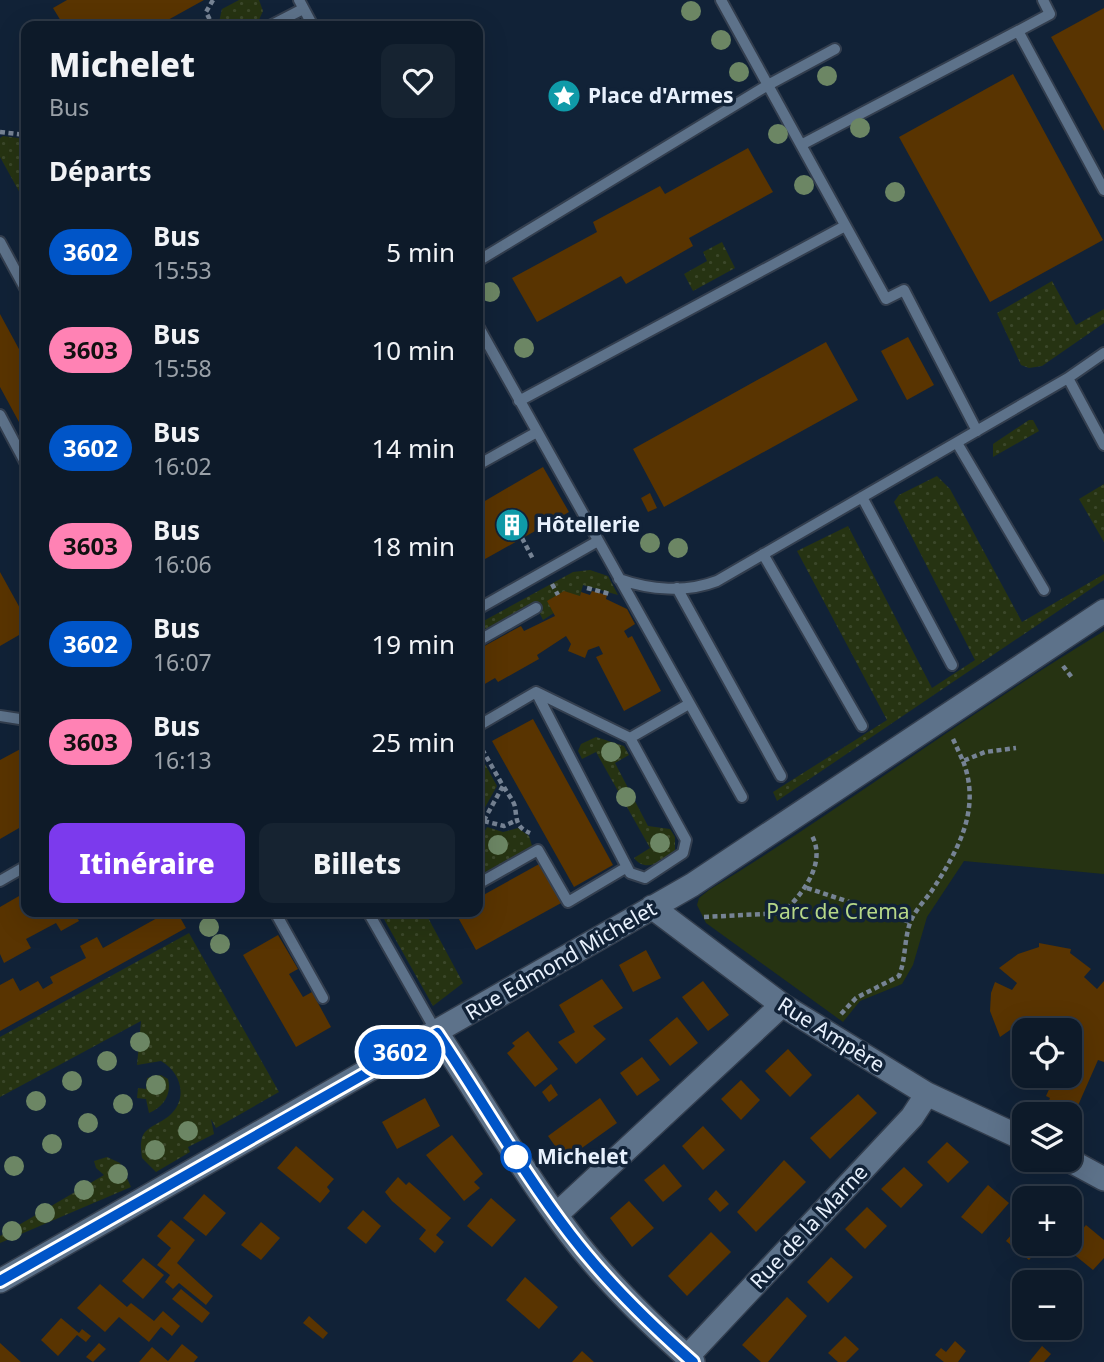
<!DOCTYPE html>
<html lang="fr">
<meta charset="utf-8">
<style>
:root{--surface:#0d1a29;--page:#162331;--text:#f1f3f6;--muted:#9aa1a8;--line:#2d3846;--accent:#7c3aed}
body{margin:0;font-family:"Noto Sans",sans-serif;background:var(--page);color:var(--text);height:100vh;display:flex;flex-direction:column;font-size:26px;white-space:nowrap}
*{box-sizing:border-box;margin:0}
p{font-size:23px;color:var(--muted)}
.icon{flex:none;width:38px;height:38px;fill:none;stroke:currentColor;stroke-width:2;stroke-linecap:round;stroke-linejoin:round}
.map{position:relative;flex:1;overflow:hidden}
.drawer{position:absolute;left:21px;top:21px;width:462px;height:896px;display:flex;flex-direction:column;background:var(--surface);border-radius:14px;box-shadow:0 7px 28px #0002,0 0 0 2px var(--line)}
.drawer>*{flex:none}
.badge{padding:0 14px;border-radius:23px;font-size:24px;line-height:46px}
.fabs{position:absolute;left:1012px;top:1018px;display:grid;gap:14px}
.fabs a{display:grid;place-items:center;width:70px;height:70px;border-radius:14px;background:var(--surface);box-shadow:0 7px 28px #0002,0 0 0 2px var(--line);font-size:35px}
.map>.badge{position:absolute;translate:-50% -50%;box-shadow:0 0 0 4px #fff}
h2{padding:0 28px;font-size:26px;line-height:63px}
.round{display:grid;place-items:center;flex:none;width:74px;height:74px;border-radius:14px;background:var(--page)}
.overview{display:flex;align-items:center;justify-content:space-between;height:119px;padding:0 28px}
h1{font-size:33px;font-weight:800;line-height:52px}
.cta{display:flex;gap:14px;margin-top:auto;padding:14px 28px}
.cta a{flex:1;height:80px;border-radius:14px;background:var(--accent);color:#fff;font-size:28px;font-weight:800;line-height:80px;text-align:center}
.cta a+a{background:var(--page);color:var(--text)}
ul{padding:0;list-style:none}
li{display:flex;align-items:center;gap:21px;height:98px;padding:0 28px}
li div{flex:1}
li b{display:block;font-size:26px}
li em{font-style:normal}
li .badge{min-width:77px;font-weight:700;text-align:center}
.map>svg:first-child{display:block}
.grass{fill:url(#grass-dots)}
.park{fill:#263312}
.building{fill:#593401}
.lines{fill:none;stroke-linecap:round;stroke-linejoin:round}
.lane-casing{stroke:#333e4e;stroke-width:14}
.street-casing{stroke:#333e4e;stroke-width:26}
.path{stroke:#768394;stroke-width:4.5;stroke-dasharray:5 3.5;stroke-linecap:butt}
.lane{stroke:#5d728a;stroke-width:10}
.street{stroke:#5d728a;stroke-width:23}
.tree{fill:#6c8664}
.line-casing{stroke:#fff;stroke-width:16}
.line{stroke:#0055c8;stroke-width:10}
.stop-dot{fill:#fff;stroke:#0055c8;stroke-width:3.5}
.labels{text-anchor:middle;stroke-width:7;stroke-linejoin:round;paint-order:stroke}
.poi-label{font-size:21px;font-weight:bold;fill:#e8f1fd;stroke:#112237;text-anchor:start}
.park-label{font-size:21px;fill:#b6d788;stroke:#112237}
.street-label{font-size:21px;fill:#e8f1fd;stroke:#112237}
.stop-label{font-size:21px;font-weight:bold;fill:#e8f1fd;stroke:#112237;text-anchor:start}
</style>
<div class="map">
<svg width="1104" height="1362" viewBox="0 0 1104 1362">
<defs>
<pattern id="grass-dots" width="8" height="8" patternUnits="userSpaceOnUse" patternTransform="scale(1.75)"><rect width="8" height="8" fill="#263312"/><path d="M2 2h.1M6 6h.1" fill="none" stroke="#3b472a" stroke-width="1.8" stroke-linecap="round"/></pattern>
</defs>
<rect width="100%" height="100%" fill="#112237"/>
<path class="grass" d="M239,0H259L263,11L258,22L248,26H218L222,9Z
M3,136L26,139V204L0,157V138Z
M722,242L735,268L693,291L684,274L707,261L703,252Z
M1052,281L1076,325L1104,309V323L1042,366L1029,368L1021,365L997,313Z
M1029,420H1033L1039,431L993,457V444Z
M937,476L950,489L1022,622L1104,574V580L777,801L773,792L887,720L797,551L848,526L932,688L975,660L894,502L899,495Z
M1104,484V542L1079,499Z
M590,570L608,576L618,595L583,585L580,596L543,620L534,602L478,634V624L573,572Z
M596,737L624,746L629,755L615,763L648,826L670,829L675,837V850C664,860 646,874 634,858L650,848L596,752L582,759L578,751L581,744Z
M478,751L497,786L478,820Z
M487,827L503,832L518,828L529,836L533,849L478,880V843Z
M380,912H425L463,983L433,1006Z
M189,933L279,1092L216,1128L211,1119L214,1134L188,1147L190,1152L156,1172L142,1158C141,1150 139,1138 146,1131C152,1125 162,1122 169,1116C189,1099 181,1072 161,1061L137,1065L141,1021L0,1097V1037Z
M161,1075L168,1079C172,1095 163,1107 149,1113L146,1099L137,1098L138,1088L146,1089L147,1078Z
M107,1157L120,1163L131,1187L0,1243V1236L104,1175L96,1168L94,1161Z"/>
<path class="park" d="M1104,631V874L964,861L927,917L913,965L902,984L860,1001L843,1022L706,923L697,905L699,898L709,890C843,808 969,713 1104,631Z"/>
<path class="building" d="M67,0H204L157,26H64L53,8Z
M1104,8V131L1051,37Z
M1013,74L1103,240L990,302L899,137Z
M748,148L773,192L689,238L693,246L626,284L621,276L537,322L512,278L597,232L593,222L660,186L665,194Z
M0,314L26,362V435L0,387Z
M908,337L934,385L907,400L881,351Z
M826,342L858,400L664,507L633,449Z
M543,467L569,512L478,563V505Z
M650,493L657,508L648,512L641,498Z
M0,572L26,619V631L0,646Z
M564,591L580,596L581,592L590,595L592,591L607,595L606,599L627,609L635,624L624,631L628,638L632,636L661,691L624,711L596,657L603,654L599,646L588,650L585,658L568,651L571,644L566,636L537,655L539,659L498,682L495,678L478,688V657L482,654L479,649L521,626L524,631L555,616L547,601Z
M533,719L613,865L574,887L492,741Z
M26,746V824L0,839V760Z
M541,863L563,902L476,950L455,912H478V898Z
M26,892V912H74L79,921L61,931L56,923L26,939L31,948L4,963L0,954V907Z
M168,912H177L186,928L0,1031V985L13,978L20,991L38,981L43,989L53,983L50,977L86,958L80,946L97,937L103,948Z
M278,935L298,969L289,974L303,997L312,992L331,1027L296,1047L243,955Z
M1039,943L1071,949L1070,953L1091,969L1084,977L1097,989L1104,981V1062L1098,1060L1069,1126V1115H1054L1045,1111L1050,1098L1046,1096L1055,1076H1069V1031H1040L1026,1019L1000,1037L990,1011L991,993L995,982L1012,990L1017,983L999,968L1018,954L1039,947Z
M646,950L661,978L633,992L619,965Z
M602,979L623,1008L593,1026L606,1039L576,1064L558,1042L575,1032L559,1005Z
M703,981L729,1015L708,1031L682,997Z
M677,1017L698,1043L670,1066L649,1040Z
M528,1031L558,1069L535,1087L507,1053L515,1046L512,1043Z
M788,1049L812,1075L790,1097L765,1071Z
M642,1057L660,1080L637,1096L620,1073Z
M741,1080L760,1100L741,1120L721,1099Z
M551,1084L558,1095L549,1102L542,1092Z
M858,1094L877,1113L830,1159L810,1138Z
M425,1098L440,1126L397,1149L382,1122Z
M600,1098L617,1123L565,1160L548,1136Z
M703,1126L725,1150L703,1170L682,1146Z
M452,1135L483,1174L474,1182L480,1188L464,1201L426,1155Z
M947,1142L969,1162L948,1183L927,1162Z
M296,1146L334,1179L327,1187L330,1191L320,1203L277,1168Z
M784,1160L806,1182L756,1232L737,1212Z
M664,1164L682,1186L663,1202L644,1180Z
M904,1167L923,1185L901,1208L881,1189Z
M398,1177L406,1185L409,1182L451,1218L436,1235L444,1242L435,1253L419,1239L426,1230L392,1201L385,1192Z
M988,1185L1009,1203L982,1234L961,1217Z
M716,1190L729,1204L720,1212L708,1199Z
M204,1194L226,1213L206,1236L183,1218Z
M491,1198L516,1220L492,1247L467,1226Z
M629,1201L654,1228L632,1247L610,1218Z
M867,1207L887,1226L865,1249L845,1229Z
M363,1210L381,1226L366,1244L347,1228Z
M171,1220L195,1240L177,1263L213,1296L206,1305L179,1283L173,1289L165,1282L170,1275L157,1265L171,1248L157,1236Z
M1024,1220V1244H1043L1029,1260L1006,1241Z
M261,1222L280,1238L261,1260L241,1245Z
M1086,1225L1104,1240V1258L1093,1270L1066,1248Z
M711,1232L731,1252L687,1296L668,1276Z
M831,1257L853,1277L828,1303L807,1282Z
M143,1258L164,1275L143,1299L122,1281Z
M525,1277L558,1307L539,1329L506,1300Z
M100,1284L127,1307L131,1303L154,1321L163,1311L180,1326L172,1336L161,1327L149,1342L119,1317L105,1332L77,1308Z
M181,1289L210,1313L202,1323L172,1299Z
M787,1297L807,1316L768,1362H761L742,1345Z
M309,1316L328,1333L323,1339L303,1323Z
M61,1318L79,1333L82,1329L91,1336L86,1342L77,1335L58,1356L41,1340Z
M845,1336L859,1349L846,1362H838L828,1353Z
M955,1341L966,1351L958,1362H944L935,1355L941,1348L946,1352Z
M0,1343L21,1362H0Z
M99,1343L106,1349L93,1362L86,1357Z
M182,1344L198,1357L194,1362H139L152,1347L168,1361Z
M1042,1346L1051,1354L1044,1362H1029Z
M582,1351L594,1362H572Z"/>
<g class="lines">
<defs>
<path id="lane" d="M299,0L313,26
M721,0L886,299L904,290L977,431
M1043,0L1050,14L1018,31L1104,190
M270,26L303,9
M801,145L1018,31
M0,242L26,290
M478,261L768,85L835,49
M478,326L742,797
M1104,353L1068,378L1104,445
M519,401L845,226
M0,415L26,464
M957,443L1044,590
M478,465L537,432
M862,497L952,665
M763,554L862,726
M619,579C650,590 686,593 717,581L1068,378
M677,588L781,776
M478,609L598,541
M478,641L536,608
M536,692L630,873L645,878L683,853L686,840L630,738
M0,716L26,720
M478,726L536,692L630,738L689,704
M0,881L26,866
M478,884L538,850L568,902L627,867
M275,912L323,998
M368,912L437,1033"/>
<path id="street" d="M652,907L782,1005L927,1094L1024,1139
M437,1033C482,1100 521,1170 570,1234C605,1280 650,1324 693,1362
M1069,1160L1104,1179
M556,1215L782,1005
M0,1281L692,885L1104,611
M687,1357L912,1117L927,1094"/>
</defs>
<use href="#lane" class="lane-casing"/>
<use href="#street" class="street-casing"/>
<path class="path" d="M213,0L206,12L213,26
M0,132L26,135
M522,538L533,559
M552,584L558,595
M587,588L610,594
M1063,666L1073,679
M953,739L963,761L985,752L1016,748
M478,742L503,786L478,831
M504,787C507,793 514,801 515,807C517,821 516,827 530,833
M484,821L504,826L515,821
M807,888L910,922
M704,917L783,913C802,894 828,863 811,834
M841,1014L856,998L899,976C906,958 904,940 910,923C914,912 924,901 931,892C957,852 982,810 963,761"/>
<use href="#lane" class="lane"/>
<use href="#street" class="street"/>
</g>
<g class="tree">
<circle cx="691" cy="11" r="10"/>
<circle cx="721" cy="40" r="10"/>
<circle cx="739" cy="72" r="10"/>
<circle cx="827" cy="76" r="10"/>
<circle cx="860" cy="128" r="10"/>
<circle cx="778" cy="134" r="10"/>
<circle cx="804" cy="185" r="10"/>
<circle cx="895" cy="192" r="10"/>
<circle cx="490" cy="292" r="10"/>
<circle cx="524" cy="348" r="10"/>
<circle cx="650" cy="543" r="10"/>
<circle cx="678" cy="548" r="10"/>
<circle cx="611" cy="752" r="10"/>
<circle cx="626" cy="797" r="10"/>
<circle cx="660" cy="843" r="10"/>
<circle cx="498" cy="845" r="10"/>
<circle cx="209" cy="927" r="10"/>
<circle cx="220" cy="944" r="10"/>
<circle cx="140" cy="1042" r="10"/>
<circle cx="107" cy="1061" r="10"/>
<circle cx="72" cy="1081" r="10"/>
<circle cx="156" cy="1085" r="10"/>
<circle cx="36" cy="1101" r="10"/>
<circle cx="123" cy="1104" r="10"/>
<circle cx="88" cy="1123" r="10"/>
<circle cx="188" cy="1131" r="10"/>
<circle cx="52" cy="1144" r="10"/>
<circle cx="155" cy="1150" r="10"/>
<circle cx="14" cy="1166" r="10"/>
<circle cx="118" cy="1174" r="10"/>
<circle cx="84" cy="1190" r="10"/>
<circle cx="45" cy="1213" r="10"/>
<circle cx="12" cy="1231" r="10"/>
</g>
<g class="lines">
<defs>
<path id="line" d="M0,1281L437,1033C482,1100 521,1170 570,1234C605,1280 650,1324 693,1362"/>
</defs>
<use href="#line" class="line-casing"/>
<use href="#line" class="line"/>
</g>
<defs>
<symbol id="sight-disc" viewBox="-11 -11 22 22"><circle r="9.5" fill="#0f9aa8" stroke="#112237"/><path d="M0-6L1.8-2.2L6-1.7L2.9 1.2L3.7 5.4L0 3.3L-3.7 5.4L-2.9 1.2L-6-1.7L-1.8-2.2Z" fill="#fff"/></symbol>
<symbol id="building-disc" viewBox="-11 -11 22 22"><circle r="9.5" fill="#0f9aa8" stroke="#112237"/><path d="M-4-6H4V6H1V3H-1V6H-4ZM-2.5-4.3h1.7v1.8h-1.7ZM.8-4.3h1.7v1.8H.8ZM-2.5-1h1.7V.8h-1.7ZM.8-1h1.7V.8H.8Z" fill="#fff"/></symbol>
</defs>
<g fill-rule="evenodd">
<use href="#sight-disc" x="545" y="77" width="38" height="38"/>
<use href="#building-disc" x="493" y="506" width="38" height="38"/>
</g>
<circle class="stop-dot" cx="516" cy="1157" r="14"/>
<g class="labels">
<g class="poi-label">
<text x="588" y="103">Place d'Armes</text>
<text x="536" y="532">Hôtellerie</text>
</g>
<g class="park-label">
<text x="838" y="919">Parc de Crema</text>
</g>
<g class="street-label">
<text transform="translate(561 961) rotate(-30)" y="7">Rue Edmond Michelet</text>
<text transform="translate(831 1035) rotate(32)" y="7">Rue Ampère</text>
<text transform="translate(809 1227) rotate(-47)" y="7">Rue de la Marne</text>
</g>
<g class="stop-label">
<text x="537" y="1164">Michelet</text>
</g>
</g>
</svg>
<div class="fabs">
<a><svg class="icon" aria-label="locate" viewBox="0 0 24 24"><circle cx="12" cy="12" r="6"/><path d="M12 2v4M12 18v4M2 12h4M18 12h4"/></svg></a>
<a><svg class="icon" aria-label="layers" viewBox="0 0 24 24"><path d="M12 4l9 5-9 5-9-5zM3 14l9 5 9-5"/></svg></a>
<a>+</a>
<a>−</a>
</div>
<b class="badge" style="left:400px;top:1052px;background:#0055c8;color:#fff">3602</b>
<section class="drawer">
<div class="overview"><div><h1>Michelet</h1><p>Bus</p></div><a class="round"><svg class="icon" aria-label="heart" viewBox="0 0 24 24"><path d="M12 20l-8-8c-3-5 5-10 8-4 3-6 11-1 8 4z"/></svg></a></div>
<h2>Départs</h2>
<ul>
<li><span class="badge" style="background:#0055c8;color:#fff">3602</span><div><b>Bus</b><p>15:53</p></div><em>5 min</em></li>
<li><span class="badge" style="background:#ff82b4;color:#111">3603</span><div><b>Bus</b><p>15:58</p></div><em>10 min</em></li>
<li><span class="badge" style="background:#0055c8;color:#fff">3602</span><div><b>Bus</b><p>16:02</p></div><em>14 min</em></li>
<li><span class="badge" style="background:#ff82b4;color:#111">3603</span><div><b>Bus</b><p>16:06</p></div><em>18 min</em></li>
<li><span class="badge" style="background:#0055c8;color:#fff">3602</span><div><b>Bus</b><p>16:07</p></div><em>19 min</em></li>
<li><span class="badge" style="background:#ff82b4;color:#111">3603</span><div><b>Bus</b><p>16:13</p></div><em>25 min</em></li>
</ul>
<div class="cta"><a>Itinéraire</a><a>Billets</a></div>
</section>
</div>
